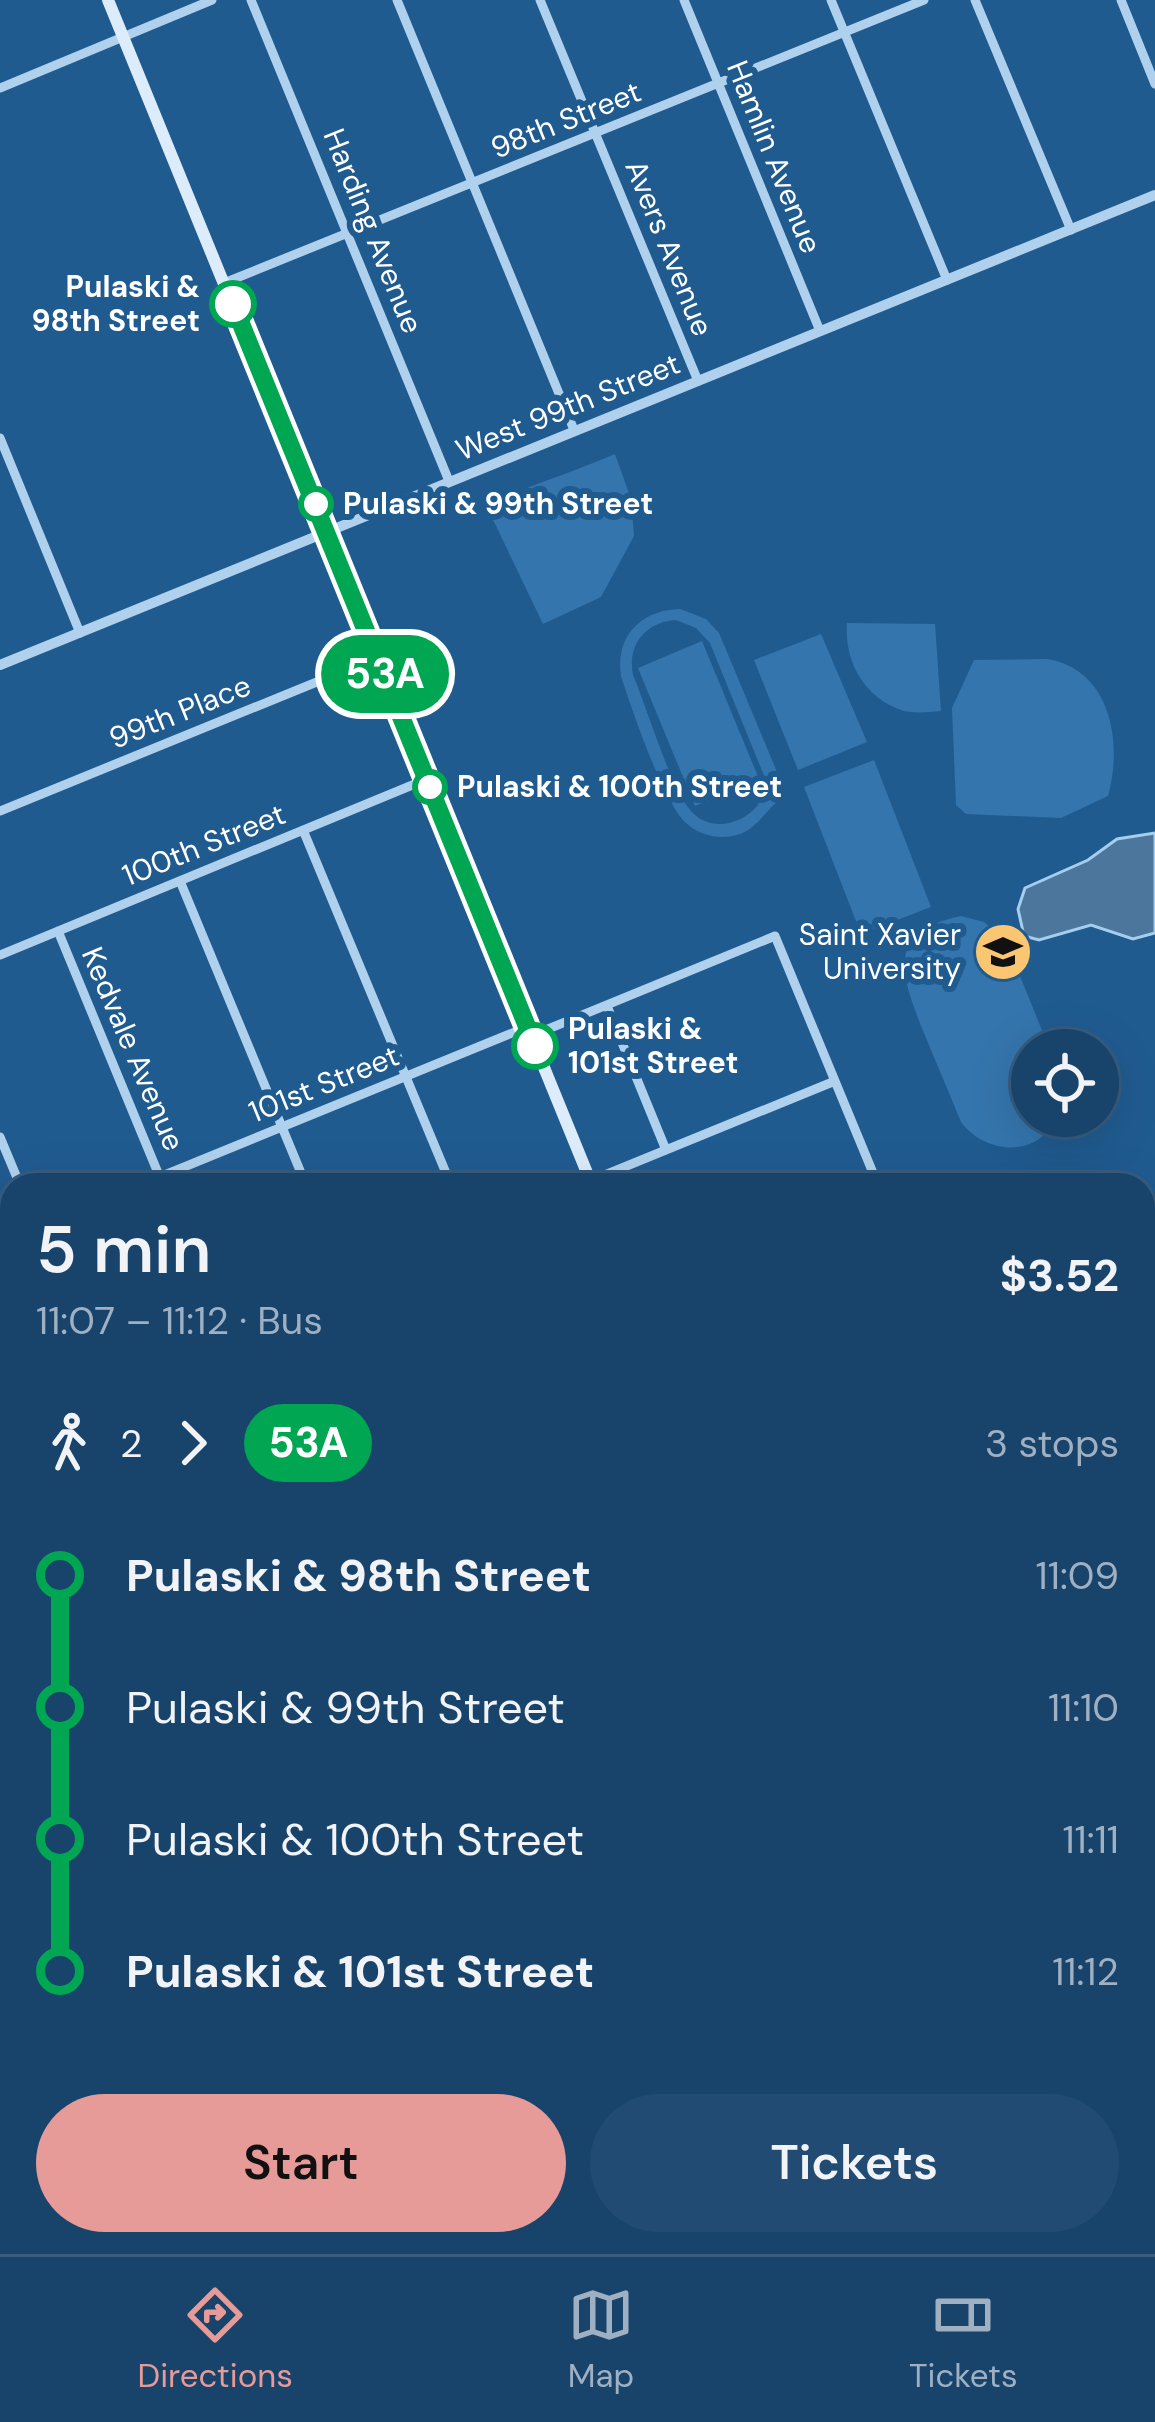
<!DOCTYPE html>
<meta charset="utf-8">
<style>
:root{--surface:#18446c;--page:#214b72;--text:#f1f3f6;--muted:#9fb0c2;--line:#365c7f;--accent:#e69b98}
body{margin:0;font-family:"DM Sans",sans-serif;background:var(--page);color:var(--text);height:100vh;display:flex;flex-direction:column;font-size:45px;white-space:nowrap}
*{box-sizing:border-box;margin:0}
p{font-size:39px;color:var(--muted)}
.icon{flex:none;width:66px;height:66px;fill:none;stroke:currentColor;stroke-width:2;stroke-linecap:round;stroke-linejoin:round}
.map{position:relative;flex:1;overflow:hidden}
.panel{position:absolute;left:0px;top:1173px;width:1155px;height:1083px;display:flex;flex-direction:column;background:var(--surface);border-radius:36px 36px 0 0;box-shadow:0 12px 48px #0002,0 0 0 3px var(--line)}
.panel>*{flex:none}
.badge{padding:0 24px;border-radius:39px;font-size:42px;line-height:78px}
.fabs{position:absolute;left:1011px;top:1029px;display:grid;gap:24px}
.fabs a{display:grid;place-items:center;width:108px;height:108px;border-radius:50%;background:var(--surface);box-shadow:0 12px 48px #0002,0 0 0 3px var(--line);font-size:60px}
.map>.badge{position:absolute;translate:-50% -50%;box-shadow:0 0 0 6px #fff}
.legs{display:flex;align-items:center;gap:18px;height:132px;padding:0 36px;font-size:39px}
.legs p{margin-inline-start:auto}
.headline{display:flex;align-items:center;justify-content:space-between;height:204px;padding:0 36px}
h1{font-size:66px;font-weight:600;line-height:90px}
.primary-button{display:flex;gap:24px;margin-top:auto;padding:24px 36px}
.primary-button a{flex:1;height:138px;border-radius:72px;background:var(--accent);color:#111;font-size:48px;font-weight:600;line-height:138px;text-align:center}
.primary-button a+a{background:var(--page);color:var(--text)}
ul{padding:0 36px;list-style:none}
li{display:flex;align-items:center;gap:42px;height:132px;font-size:45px}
li i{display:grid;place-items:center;width:18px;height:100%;margin:0 15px;background:currentColor}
li i::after{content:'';width:30px;height:30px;margin:-15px;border:9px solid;border-radius:50%;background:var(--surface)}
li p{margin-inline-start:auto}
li:first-child i{background:linear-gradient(#0000 50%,currentColor 0)}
li:last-child i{background:linear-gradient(currentColor 50%,#0000 0)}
.menu{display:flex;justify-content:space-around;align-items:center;height:168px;border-top:3px solid var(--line);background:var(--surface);font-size:33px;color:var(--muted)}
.menu a{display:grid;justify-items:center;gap:6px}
.menu .current{color:var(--accent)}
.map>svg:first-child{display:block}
.green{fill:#3475ad;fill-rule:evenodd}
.water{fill:#4d769c;stroke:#a4cdee;stroke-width:3}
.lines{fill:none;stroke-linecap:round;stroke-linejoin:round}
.minor{stroke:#b0d1ed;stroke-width:9}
.tertiary{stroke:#b0d1ed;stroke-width:10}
.secondary{stroke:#dcecfa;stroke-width:12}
.line-1-casing{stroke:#fff;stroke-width:27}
.line-1{stroke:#00a651;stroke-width:18}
.stop-1-dot{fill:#fff;stroke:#00a651;stroke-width:6}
.labels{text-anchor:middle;stroke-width:12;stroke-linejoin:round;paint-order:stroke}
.street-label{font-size:30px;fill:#fff;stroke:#205b90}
.stop-label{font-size:30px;font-weight:bold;fill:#fff;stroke:#205b90;text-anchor:start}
.poi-label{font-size:30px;fill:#fff;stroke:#205b90;text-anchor:end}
</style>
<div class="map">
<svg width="1155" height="2254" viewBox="0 0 1155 2254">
<rect width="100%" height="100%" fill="#205b90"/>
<path class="green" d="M615,454L631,499L634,536L601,597L543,624L486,505C530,485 571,473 615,454Z
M680,609L706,619L719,633L787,796C766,805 761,828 737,835C718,840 698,835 685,822C663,801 631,707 621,676C615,636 641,610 680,609ZM676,620L696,628L710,643L765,778L758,805C740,827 705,833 687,806C667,776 648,711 633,675C627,645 645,622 676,620Z
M847,623L935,624L941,711C928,712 913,714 901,710C864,697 844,661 847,623Z
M821,634L867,742L798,770L754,660Z
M702,641L759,779L695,806L638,668Z
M1048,659C1111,670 1123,743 1108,796L1061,818L966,814L956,805L952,708L974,660Z
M874,760L931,907L861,934L804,787Z
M961,916L984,922L1007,944L1050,1050H1032V1116H1057C1039,1159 986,1155 961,1122C949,1092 936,1063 924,1033C901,976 884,932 961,916Z"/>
<path class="water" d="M1155,833V933L1133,939L1091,925L1039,940L1024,936L1018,909L1025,888L1088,860L1117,839Z"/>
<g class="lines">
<path class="minor" d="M251,0L449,481
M397,0L574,430
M540,0L698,381
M684,0L820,331
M831,0L947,280
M975,0L1071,230
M1121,0L1155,84
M0,88L212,0
M224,283L924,0
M0,438L80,633
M0,811L378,657
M303,830L451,1185
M180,881L306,1185
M58,931L163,1185
M0,955L427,779
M607,1006L666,1150
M531,1036L775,936L878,1185
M0,1137L20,1185
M590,1181L835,1081
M140,1185L527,1027
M0,1242L12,1237
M1143,1478L1155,1493
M0,1488L12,1517
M0,1532L12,1527
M1143,1641L1155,1636
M1143,1811L1155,1839
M0,1836L12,1865
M1143,1930L1155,1925
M1143,2158L1155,2186
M0,2183L12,2212
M1143,2220L1155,2215
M25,2244L29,2254
M171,2244L175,2254
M314,2244L318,2254
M459,2244L463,2254
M602,2244L606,2254
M746,2244L750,2254
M352,2254L376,2244
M1060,2254L1084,2244"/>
<path class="tertiary" d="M0,665L1155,195"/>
<path class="secondary" d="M108,0L592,1185
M1143,1349L1155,1343
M0,1817L12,1812
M1032,2244L1037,2254"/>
</g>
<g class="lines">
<defs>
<path id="line-1" d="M233,304L535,1046"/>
</defs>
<use href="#line-1" class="line-1-casing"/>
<use href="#line-1" class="line-1"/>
</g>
<defs>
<symbol id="university-disc" viewBox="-11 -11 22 22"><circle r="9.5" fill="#fac671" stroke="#205b90"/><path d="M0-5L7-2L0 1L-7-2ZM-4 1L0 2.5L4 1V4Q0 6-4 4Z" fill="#111"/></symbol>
</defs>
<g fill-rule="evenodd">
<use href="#university-disc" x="970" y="919" width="66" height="66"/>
</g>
<g class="stop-1-dot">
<circle cx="233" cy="304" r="21"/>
<circle cx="316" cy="504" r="15"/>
<circle cx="430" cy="787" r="15"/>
<circle cx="535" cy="1046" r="21"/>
</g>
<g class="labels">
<g class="street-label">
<text transform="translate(566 120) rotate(-22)" y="10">98th Street</text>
<text transform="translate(774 157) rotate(68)" y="10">Hamlin Avenue</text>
<text transform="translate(373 231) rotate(68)" y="10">Harding Avenue</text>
<text transform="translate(669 248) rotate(68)" y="10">Avers Avenue</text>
<text transform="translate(568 407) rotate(-22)" y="10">West 99th Street</text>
<text transform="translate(180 712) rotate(-22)" y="10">99th Place</text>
<text transform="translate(204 845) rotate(-22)" y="10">100th Street</text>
<text transform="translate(133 1049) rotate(67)" y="10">Kedvale Avenue</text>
<text transform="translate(324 1084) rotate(-22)" y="10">101st Street</text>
</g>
<g class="stop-label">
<text x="200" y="297" text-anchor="end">Pulaski &amp;<tspan x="200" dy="34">98th Street</tspan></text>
<text x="343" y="514">Pulaski &amp; 99th Street</text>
<text x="457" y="797">Pulaski &amp; 100th Street</text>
<text x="568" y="1039">Pulaski &amp;<tspan x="568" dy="34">101st Street</tspan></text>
</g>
<g class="poi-label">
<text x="961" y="945">Saint Xavier<tspan x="961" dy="34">University</tspan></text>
</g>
</g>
</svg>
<div class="fabs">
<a><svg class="icon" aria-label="locate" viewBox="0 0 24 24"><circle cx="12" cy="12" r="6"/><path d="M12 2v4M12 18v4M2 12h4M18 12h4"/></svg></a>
</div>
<b class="badge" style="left:385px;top:674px;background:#00a651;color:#fff">53A</b>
<section class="panel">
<div class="headline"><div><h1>5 min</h1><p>11:07 – 11:12 · Bus</p></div><b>$3.52</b></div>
<div class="legs"><svg class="icon" aria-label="walk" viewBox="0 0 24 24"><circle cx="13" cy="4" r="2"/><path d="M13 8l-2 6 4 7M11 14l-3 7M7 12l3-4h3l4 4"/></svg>2<svg class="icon" aria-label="forward" viewBox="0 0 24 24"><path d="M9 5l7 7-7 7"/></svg><b class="badge" style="background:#00a651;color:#fff">53A</b><p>3 stops</p></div>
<ul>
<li><i style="color:#00a651"></i><b>Pulaski &amp; 98th Street</b><p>11:09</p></li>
<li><i style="color:#00a651"></i><span>Pulaski &amp; 99th Street</span><p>11:10</p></li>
<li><i style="color:#00a651"></i><span>Pulaski &amp; 100th Street</span><p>11:11</p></li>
<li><i style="color:#00a651"></i><b>Pulaski &amp; 101st Street</b><p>11:12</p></li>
</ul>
<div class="primary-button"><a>Start</a><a>Tickets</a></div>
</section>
</div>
<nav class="menu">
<a class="current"><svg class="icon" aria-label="directions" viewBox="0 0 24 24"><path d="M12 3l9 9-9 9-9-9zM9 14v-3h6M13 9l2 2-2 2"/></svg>Directions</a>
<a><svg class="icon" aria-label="map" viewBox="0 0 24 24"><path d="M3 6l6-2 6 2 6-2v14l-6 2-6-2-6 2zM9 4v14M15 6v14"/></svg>Map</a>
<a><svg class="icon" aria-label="tickets" viewBox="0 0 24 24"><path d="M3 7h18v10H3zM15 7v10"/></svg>Tickets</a>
</nav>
